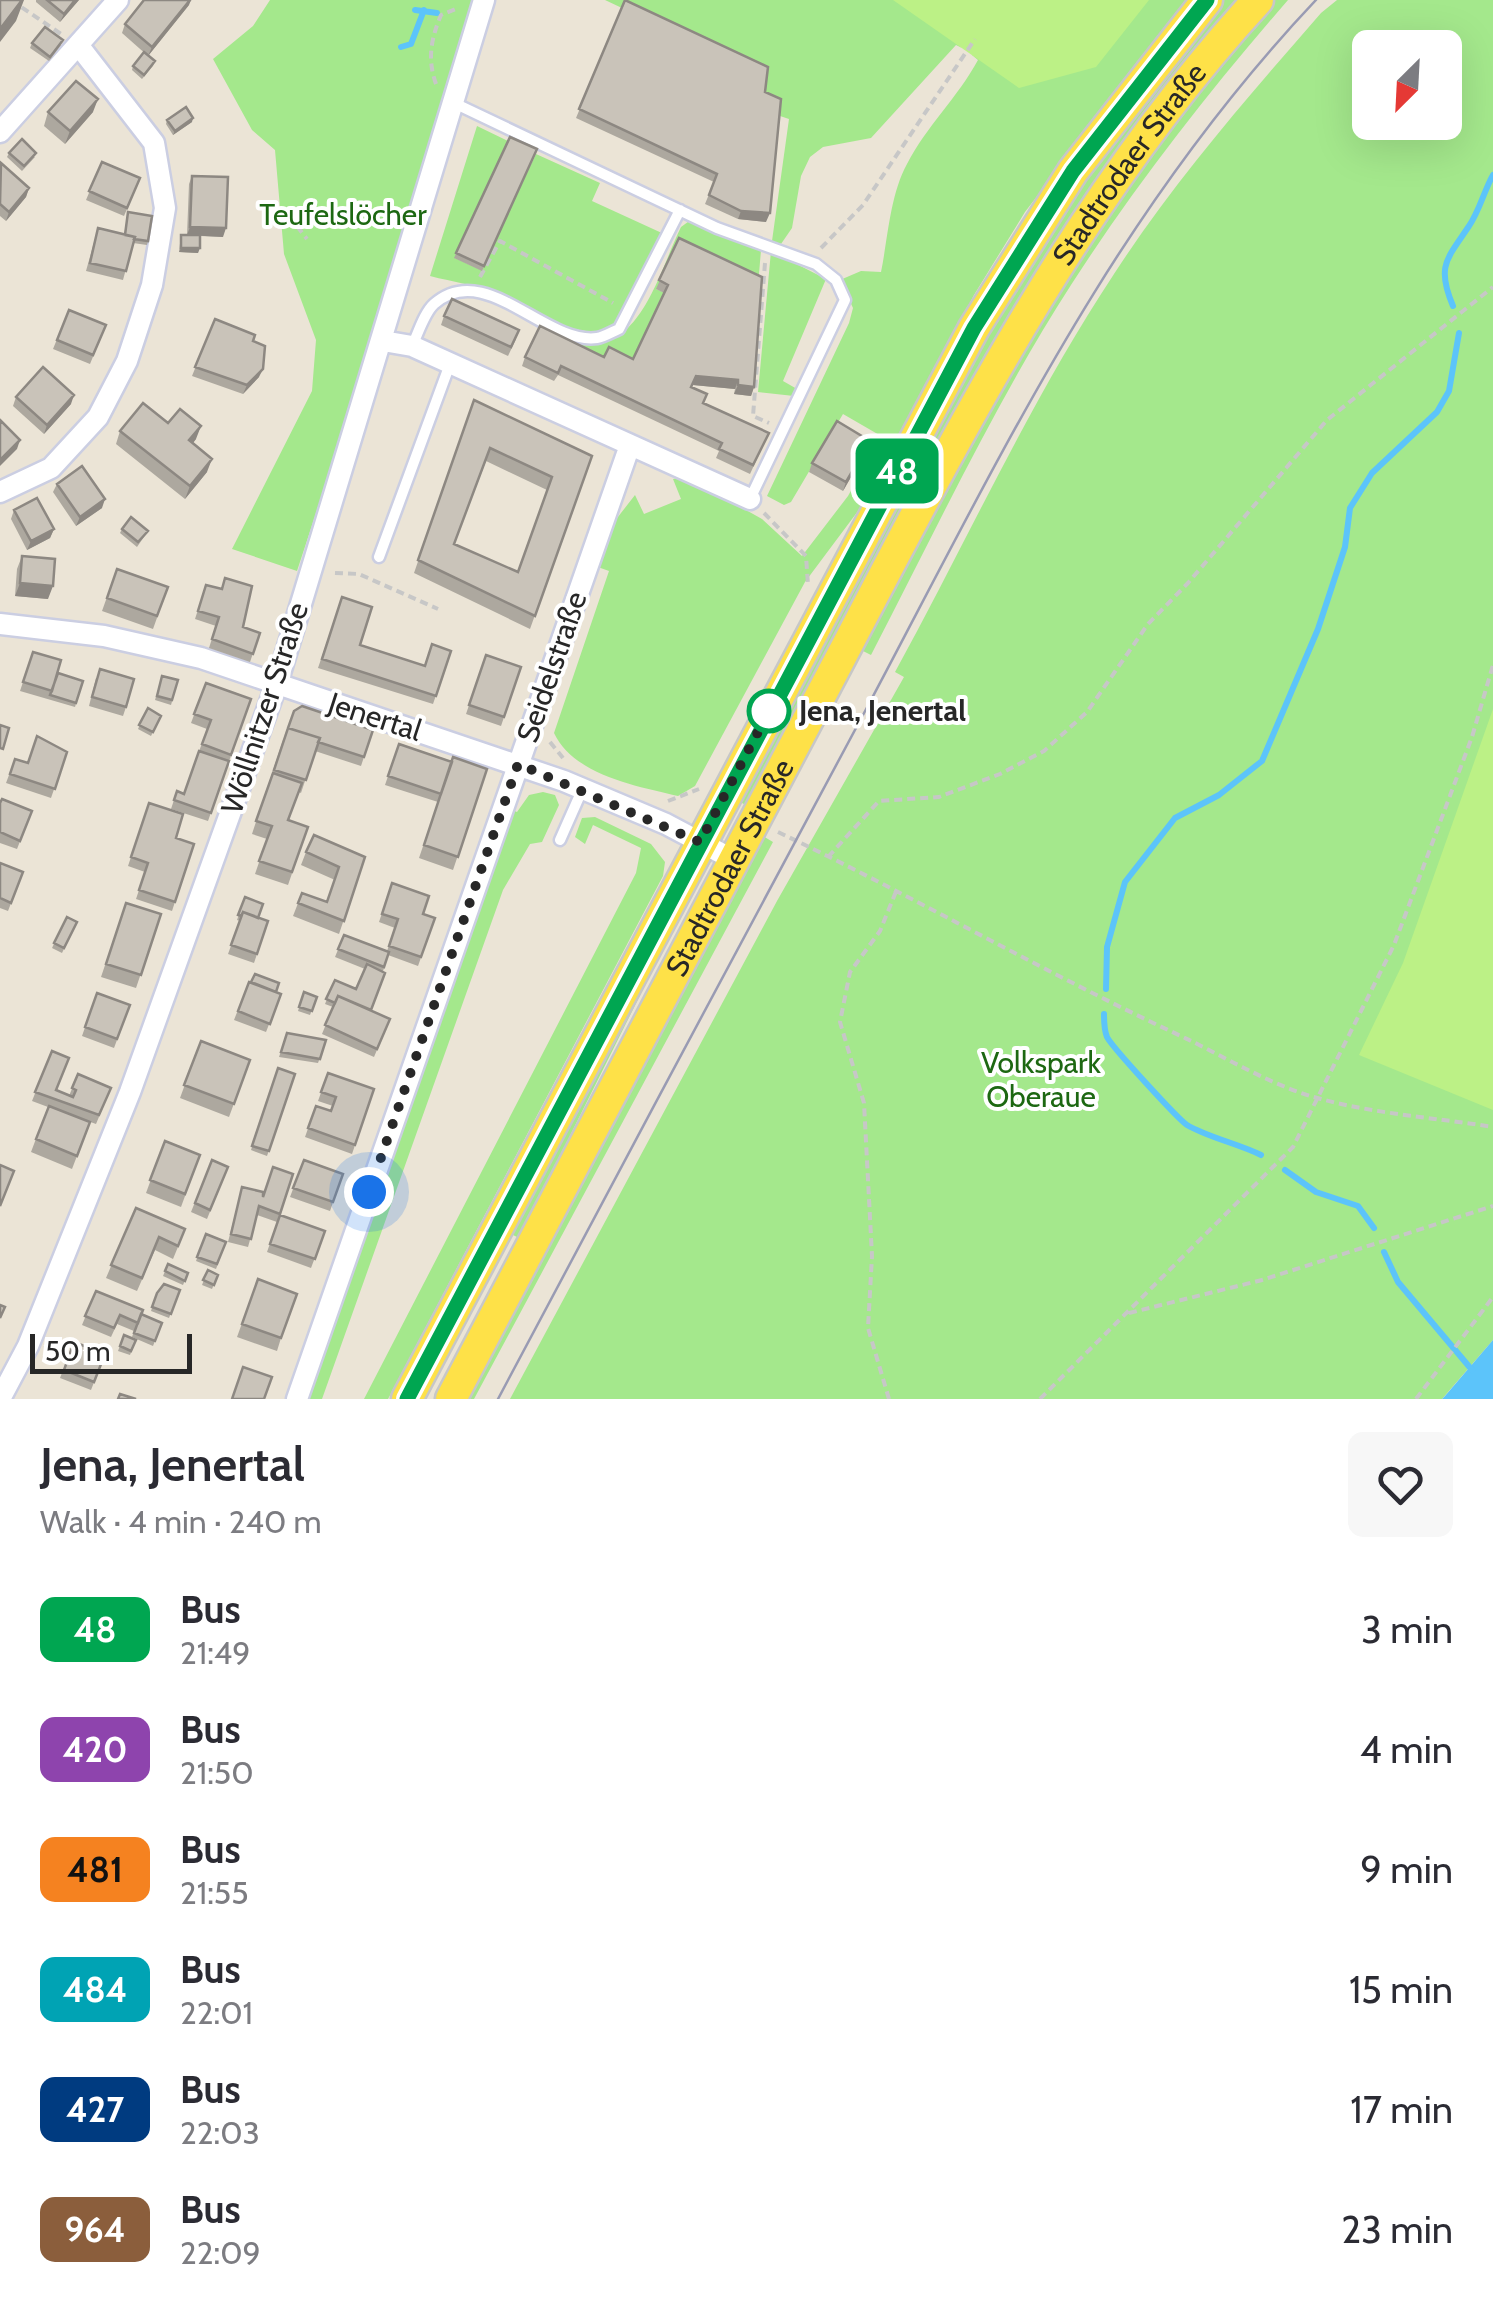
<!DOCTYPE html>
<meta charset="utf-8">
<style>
:root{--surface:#fff;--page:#f7f7f7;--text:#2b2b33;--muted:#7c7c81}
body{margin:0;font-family:Cabin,sans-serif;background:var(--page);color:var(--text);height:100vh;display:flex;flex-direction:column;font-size:38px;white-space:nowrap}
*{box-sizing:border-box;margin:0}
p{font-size:32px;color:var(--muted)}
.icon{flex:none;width:55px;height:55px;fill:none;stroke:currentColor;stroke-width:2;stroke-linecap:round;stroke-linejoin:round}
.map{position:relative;height:1399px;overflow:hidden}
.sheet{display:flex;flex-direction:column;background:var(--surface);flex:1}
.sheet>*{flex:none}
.badge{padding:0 20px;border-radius:15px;font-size:35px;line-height:65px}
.needle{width:65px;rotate:204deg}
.buttons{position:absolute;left:1352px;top:30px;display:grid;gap:20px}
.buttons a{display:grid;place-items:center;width:110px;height:110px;border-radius:15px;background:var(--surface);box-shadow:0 10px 40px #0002;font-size:50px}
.scale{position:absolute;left:30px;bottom:25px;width:162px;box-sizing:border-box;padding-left:10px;border:5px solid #272727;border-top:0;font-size:28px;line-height:35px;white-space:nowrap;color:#272727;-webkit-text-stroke:8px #fff;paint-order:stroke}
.you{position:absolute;width:50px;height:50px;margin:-25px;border:8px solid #fff;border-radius:50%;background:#1a73e8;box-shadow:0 0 0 15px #1a73e833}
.map>.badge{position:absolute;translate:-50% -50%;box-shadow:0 0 0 5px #fff}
.round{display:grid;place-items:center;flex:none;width:105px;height:105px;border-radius:15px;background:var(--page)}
.summary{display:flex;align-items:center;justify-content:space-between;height:170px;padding:0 40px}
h1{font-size:48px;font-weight:600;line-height:75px}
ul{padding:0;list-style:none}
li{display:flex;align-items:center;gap:30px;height:120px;padding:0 40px}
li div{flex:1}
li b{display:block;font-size:38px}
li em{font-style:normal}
li .badge{min-width:110px;font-weight:700;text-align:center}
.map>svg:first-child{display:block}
.green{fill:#a4e88c;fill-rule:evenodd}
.pitch{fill:#bcf186}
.water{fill:#5cc4fa}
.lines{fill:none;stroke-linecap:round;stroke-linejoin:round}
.stream{stroke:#5cc4fa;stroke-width:6}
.service-casing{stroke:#cbcee2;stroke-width:15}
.minor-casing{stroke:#cbcee2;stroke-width:25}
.primary-casing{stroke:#c7c7c7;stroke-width:35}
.path{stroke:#c7c7c7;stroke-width:4;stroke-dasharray:8 5;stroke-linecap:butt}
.service{stroke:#fff;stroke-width:10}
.minor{stroke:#fff;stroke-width:20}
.primary{stroke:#fee148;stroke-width:30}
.tram{stroke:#999bb3;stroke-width:2.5}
.wall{fill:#ada89f;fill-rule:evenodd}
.shaded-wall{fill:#8d8882}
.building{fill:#c9c3b9;stroke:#8d8882;stroke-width:2.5;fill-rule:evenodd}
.line-casing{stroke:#fff;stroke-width:22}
.line{stroke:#00a651;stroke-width:15}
.walk{stroke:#272727;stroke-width:10;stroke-dasharray:0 18}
.stop-dot{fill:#fff;stroke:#00a651;stroke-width:5}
.labels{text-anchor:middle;stroke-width:8;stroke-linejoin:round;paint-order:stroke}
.street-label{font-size:30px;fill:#272727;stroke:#fff}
.park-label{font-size:30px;fill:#1d6812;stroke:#fff}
.stop-label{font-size:30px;font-weight:bold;fill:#272727;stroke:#fff;text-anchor:start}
</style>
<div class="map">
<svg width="1493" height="1399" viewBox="0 0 1493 1399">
<rect width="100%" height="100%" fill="#ebe4d6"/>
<path class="green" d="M270,0H474L376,330L297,571L232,549L312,391L316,340L284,254L275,150L252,130L213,59L253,26Z
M605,0H908L962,48L956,45L871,138L823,147L810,157L801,176L792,228L781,244L772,241L789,119L777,115L761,101L764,75Z
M1132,0H1187L1025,212L974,295L861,507L805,582L695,786L678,796C636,786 574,775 554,733L609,571L595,566L614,522L635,495L644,514L681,499L673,479L687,477L762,519L802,556L848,496L881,436L843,414L791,502L784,505L767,496L849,323L853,308L840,280L861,271L881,272C888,238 890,195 907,164C926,127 958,97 978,60L972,55Z
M1221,0H1240C1176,78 1111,156 1057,241C942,422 847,615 748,806L736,800L991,321L1073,193Z
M1274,0H1288C1209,91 1136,184 1071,285C995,403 935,532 871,655L859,649L1038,317L1193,93Z
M1337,0H1493V1340L1442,1399H510L777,901L904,677L895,672C968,539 1030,401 1114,274C1175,180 1248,97 1321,13ZM1370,48H1445V122H1370Z
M477,126L508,141L455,258L481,270L536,154L600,183L592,201L664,234L616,326C574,345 538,308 499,294C477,285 453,282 430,276Z
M692,219L761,250L758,286L656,289L665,293L630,368L601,365L575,344C640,356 658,274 681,227Z
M771,251L826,279L783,381L797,389L794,396L758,392Z
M543,792L555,795L559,805L542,842L530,844L503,890L322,1399H306L510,809L517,812L529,795Z
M595,817L651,844L665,862L663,876L388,1399H364L636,873L641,848L593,825L585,844L575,837L582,818Z
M761,835L773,842L474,1399H464Z
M689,897L519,1238L507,1232Z"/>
<path class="pitch" d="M893,0H1149L1096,67L1019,88Z
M1493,709V1110L1359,1055L1403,963Z"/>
<path class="water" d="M1493,1340V1399H1442L1445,1396Z"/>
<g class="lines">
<path class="stream" d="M415,10L437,13
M401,47L411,44L424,10
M1453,306C1436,266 1447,259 1469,226C1479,212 1484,191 1493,175
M1106,989L1107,947L1125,882L1175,818L1219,795L1262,761L1318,629L1345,547L1350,508L1372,473L1437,412L1449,391L1459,333
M1104,1014C1104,1022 1104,1030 1107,1037C1112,1047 1178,1119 1187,1125C1207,1137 1239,1144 1261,1155
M1285,1170L1316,1192L1358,1206L1374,1228
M1384,1252L1398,1282L1472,1370"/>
<defs>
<path id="service" d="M454,103L717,228L816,264L836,280L845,300L750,499
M412,346C418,334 424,313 434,304C485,259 545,345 597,338C604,337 612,332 619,329L680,210
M379,557L450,364
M560,840L583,788"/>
<path id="minor" d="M0,132L118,0
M383,341L412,346L750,499
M0,492L51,468L98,417L127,361L152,285L165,208L154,143L79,46
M0,624L104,636L201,658L564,781L666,824L734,860
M0,1399L28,1346L130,1092L277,683L484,0
M297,1399L630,445"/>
<g id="primary">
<path d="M407,1399L974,328L1073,171L1207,0"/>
<path id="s1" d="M451,1399C582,1153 710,904 841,657C961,428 1081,192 1258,0"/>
</g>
</defs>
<use href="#service" class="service-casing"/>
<use href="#minor" class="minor-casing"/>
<use href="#primary" class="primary-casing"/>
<path class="path" d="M11,0L61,34
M436,84C427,59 431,39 441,15L458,8
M289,216L307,239
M821,248L863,205L975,39
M765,263L753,416L769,423
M480,277L500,241L613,303
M764,513L806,556L808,585
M335,573L359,574L438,609
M550,742L563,758
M668,801L699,789
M778,832C915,897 1045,973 1183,1037C1227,1058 1274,1087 1321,1099C1376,1114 1437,1118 1493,1127
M828,857L879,801L939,797L1000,774L1044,751L1087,712L1148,624L1188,583L1327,420L1493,287
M1129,1313L1262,1280L1493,1206
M889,1399L868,1328L872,1256L864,1103L840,1022L850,972L880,931L897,889
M1040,1399L1293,1147L1394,945L1472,737L1493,665
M1416,1399L1493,1297"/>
<use href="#service" class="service"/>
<use href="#minor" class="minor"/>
<use href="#primary" class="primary"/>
<path class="tram" d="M498,1399C621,1165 747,934 871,700C1004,449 1117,210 1316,0"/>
</g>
<path class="wall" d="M36,0H79L60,22L36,2Z
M625,0L765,92L766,222L738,219L705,204L714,182L576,118Z
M189,5L148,56L122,33L125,24Z
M32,43L61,45L49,61L30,48Z
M155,61L153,66L142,79L132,70L133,66Z
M48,112H93L65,144L44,126Z
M167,120L192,122L173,135L166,124Z
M510,137L537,149L482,271L454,258Z
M9,153L35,157L22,171L7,157Z
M102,162L140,178L124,216L86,200Z
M0,164L29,188L26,197L6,221L0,216Z
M192,176L223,237L200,236L198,253L179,252L181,235H187L189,184Z
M128,212L148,241L147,245L133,243L123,280L86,271L98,228L124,235Z
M679,238L754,387L751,396L734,394L735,389L693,385L692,387L704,404L769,433L750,474L716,458L719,451L558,375L554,381L522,366L525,357H604L633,359L664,293L656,289Z
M69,310L106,325L90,364L53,349Z
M444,316L516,339L508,356L441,325Z
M215,319L253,341L259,377L243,394L192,376Z
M16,397L71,404L44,434L13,406Z
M474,400L592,456L530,629L414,573ZM486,461L547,490L518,572L454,544Z
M168,423L196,439L193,443L207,472L185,499L116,444L120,431Z
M867,449L843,491L809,472L812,463Z
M57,484L102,508L76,526L53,492Z
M14,510L54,529L50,538L27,550L11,519Z
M122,529L148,531L137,547L120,533Z
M22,556L48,599L15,596L17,569Z
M117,569L168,587L153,629L102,611Z
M206,585L243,627L260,633L250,662L209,648L216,626L195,619Z
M342,597L360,645L424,666L451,651L433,704L318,668Z
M33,652L58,673L83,681L75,707L20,691Z
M486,655L521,667L501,726L466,714Z
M162,676L178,680L171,705L155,700Z
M96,678L126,707L123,716L89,706Z
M206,683L251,699L208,821L171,809L177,791L184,794L207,729L191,723Z
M148,708L161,716L151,736L138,729Z
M373,730L361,766L315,751L301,793L299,792L288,820L308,827L288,885L255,874L267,839L252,834L283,740Z
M399,744L452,762L487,769L453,870L419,858L438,802L385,785Z
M67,752L51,798L6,783L15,759L28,763Z
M0,803L32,811L17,849L0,843Z
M149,803L176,838L194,844L172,911L136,899L145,872L128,866Z
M306,852L365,857L339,934L293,916L302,893L327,902L335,880L301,865Z
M0,863L23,872L8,911L0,908Z
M392,883L423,914L435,918L418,966L388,955L371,1010L390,1019L374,1057L322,1034L333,1007L325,1004L335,980L356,989L365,969L335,957L344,935L387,951L395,928L379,922Z
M245,897L258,918L268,921L254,963L228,954L240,921L237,920Z
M126,903L161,914L136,988L101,977Z
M67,917L77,922L62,953L52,948Z
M249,982L281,994L266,1032L234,1020Z
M304,992L317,997L310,1015L298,1011Z
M97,993L130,1005L114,1048L82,1036Z
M287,1033L326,1040L318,1063L279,1057Z
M201,1041L250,1060L229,1117L180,1098Z
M52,1051L56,1090L69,1096L78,1074L111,1088L96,1124L68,1114L90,1122L72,1169L31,1152L48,1107L32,1101Z
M278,1068L295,1074L267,1156L251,1150Z
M328,1073L374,1089L352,1154L305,1137L316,1106L331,1111L333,1106L318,1101Z
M165,1141L200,1155L181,1207L146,1193Z
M212,1160L228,1167L207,1219L191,1212Z
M304,1160L343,1174L330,1211L290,1197Z
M293,1174L277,1222L257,1215L248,1247L228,1242L242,1187L263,1197Z
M136,1208L180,1242L173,1259L155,1250L137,1291L106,1278Z
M280,1215L325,1231L311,1268L267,1252Z
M206,1234L226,1242L216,1269L196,1261Z
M168,1264L188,1273L183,1285L163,1276Z
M208,1270L218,1275L212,1289L202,1285Z
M258,1279L281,1338L277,1351L237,1337Z
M180,1290L169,1318L151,1311L157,1293Z
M96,1291L139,1319L162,1323L153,1346L132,1337L134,1331L117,1324L111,1337L82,1325Z
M124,1335L136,1340L130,1355L118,1351Z
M74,1342L105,1354L91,1390L60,1378Z"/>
<path class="shaded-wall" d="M22,0H24L16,21L0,42V29Z
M75,0H79L60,22L64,14Z
M190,0H191L189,5L148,56L152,47Z
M98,99L93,112L65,144L70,131Z
M193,118L192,122L173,135L175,131Z
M29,188L26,197L6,221L9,212Z
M741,211L770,213L766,222L738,219Z
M190,227L226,228L223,237L187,235Z
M181,248H200L198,253L179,252Z
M263,369L259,377L243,394L247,385Z
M696,376L738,380L735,389L693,385Z
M738,385L754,387L751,396L734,394Z
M74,395L71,404L44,434L47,425Z
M201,426L196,439L185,453L189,440Z
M20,440L17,449L0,466V460Z
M870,441L867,449L843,491L846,482Z
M212,459L207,472L185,499L190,486Z
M105,499L102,508L76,526L80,517Z
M54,529L50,538L27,550L31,541Z
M20,583L53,586L48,599L15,596Z"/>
<path class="building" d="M0,0H22L0,29Z
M47,0H75L64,14Z
M144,0H190L152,47L125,24Z
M625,0L768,67L765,92L781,99L770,213L741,211L709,195L717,174L579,109Z
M45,27L63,40L50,57L32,43Z
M144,52L155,61L144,75L133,66Z
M76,81L98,99L70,131L48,112Z
M186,107L193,118L175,131L167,120Z
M510,137L537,149L484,266L456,253Z
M22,139L36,153L24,166L9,153Z
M102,162L140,178L127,208L89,191Z
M1,163L29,188L9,212L0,204Z
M192,176L228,177L226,228L190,227Z
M128,212L152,216L148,241L134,239L135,237L125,235Z
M98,228L135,237L126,271L90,263Z
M181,235H200V248H181Z
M679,238L762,277L754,387L738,385V380L696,376L691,387L707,394L703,403L769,433L753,465L719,449L722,443L561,366L558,373L525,357L540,326L604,357L609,347L633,359L668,285L659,280Z
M452,299L519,330L511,347L444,316Z
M69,310L106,325L93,355L57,340Z
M215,319L255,335L253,341L265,346L263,369L247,385L195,367Z
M43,367L74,395L47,425L16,397Z
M474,400L592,456L535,616L418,560ZM490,448L552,477L518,572L454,544Z
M143,403L168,423L180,409L201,426L189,440L212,459L190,486L120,431Z
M0,420L20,440L0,460Z
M837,421L870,441L846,482L812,463Z
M82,466L105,499L80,517L57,484Z
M37,498L54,529L31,541L14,510Z
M131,517L148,531L138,542L122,529Z
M22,556L55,559L53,586L20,583Z
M117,569L168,587L157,616L107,598Z
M225,578L252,586L243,627L260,633L253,654L212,639L219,617L198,611L206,585L222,589Z
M342,597L372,607L360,645L425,666L432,644L451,651L436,696L322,659Z
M33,652L61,660L52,691L23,682Z
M486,655L521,667L504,717L469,705Z
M100,669L134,679L126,707L92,697Z
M58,673L83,681L76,703L50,695Z
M162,676L178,680L172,700L157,696Z
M206,683L251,699L231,755L202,744L211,720L194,714Z
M302,706L373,730L364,757L318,742L320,738L288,728L294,711Z
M148,708L161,716L153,732L139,725Z
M0,725L9,728L3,749L0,748Z
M288,728L320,738L306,780L274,770Z
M37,736L67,752L55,789L10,774L15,759L28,763Z
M399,744L452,762L441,794L388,776Z
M199,751L229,761L211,813L174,800L177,791L184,794Z
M453,757L487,769L458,857L424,845Z
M273,773L302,783L288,820L308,827L292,872L259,861L272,826L256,821Z
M2,799L32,811L20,841L0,832V803Z
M149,803L183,814L176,838L194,844L175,902L139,890L148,863L131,857Z
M314,835L365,857L344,921L298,903L302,893L327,902L339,867L306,852Z
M0,863L23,872L11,903L0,898Z
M392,883L429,896L423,914L435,918L421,957L389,946L398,919L382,914Z
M245,897L263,904L258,918L243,912L241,916L238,915Z
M126,903L161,914L141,975L106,964Z
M243,912L268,921L257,954L231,945Z
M67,917L77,922L64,948L54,943Z
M344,935L389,952L384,967L338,949Z
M367,964L385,973L371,1010L338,996L335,1003L326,999L335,980L356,989Z
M255,974L279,983L276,992L251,982Z
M249,982L281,994L270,1024L238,1011Z
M304,992L317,997L312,1011L299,1007Z
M97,993L130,1005L117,1039L85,1027Z
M338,996L390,1019L377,1049L325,1025Z
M287,1033L326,1040L320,1059L281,1052Z
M201,1041L250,1060L234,1104L184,1085Z
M52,1051L69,1058L56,1090L73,1097L76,1090L72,1088L78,1074L111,1088L99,1115L35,1092Z
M278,1068L295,1074L269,1151L252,1146Z
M328,1073L374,1089L355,1145L308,1128L316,1106L331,1111L336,1097L321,1092Z
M49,1106L90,1122L77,1156L36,1139Z
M165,1141L200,1155L185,1194L150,1180Z
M212,1160L228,1167L210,1210L195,1203Z
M304,1160L343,1174L333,1202L293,1188Z
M0,1165L14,1171L0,1206Z
M273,1167L293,1174L280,1214L259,1206L251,1239L231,1234L242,1187L263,1192V1197Z
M136,1208L185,1229L178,1246L159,1237L142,1278L111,1265Z
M280,1215L325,1231L315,1259L270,1244Z
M206,1234L226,1242L217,1264L197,1257Z
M168,1264L188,1273L185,1281L165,1271Z
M208,1270L218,1275L214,1285L203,1280Z
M258,1279L297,1294L281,1338L242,1324Z
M164,1284L180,1290L171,1314L152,1307L157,1293Z
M96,1291L143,1310L138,1323L120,1315L114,1328L85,1316Z
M0,1305L5,1307L0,1318Z
M141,1314L162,1323L155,1341L134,1333Z
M124,1335L136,1340L131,1351L120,1346Z
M74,1342L105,1354L94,1382L64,1370Z
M243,1367L272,1377L264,1399H232Z
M120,1394L136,1399H118Z"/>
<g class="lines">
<defs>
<path id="line" d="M407,1399L974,328L1073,171L1207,0"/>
</defs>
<use href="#line" class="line-casing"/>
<use href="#line" class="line"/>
<path class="walk" d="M369,1192L518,764L700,842L769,711"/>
</g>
<circle class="stop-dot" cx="769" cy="711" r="20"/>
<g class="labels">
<g class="street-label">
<text dy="10" stroke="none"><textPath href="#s1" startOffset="1410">Stadtrodaer Straße</textPath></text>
<text transform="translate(552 667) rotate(-71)" y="10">Seidelstraße</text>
<text transform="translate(265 708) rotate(-72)" y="10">Wöllnitzer Straße</text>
<text transform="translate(375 717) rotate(18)" y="10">Jenertal</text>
<text dy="10" stroke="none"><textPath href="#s1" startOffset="600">Stadtrodaer Straße</textPath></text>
</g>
<g class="park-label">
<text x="343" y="225">Teufelslöcher</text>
<text x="1041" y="1073">Volkspark<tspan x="1041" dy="34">Oberaue</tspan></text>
</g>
<g class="stop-label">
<text x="799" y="721">Jena, Jenertal</text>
</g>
</g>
</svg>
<div class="buttons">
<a><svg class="needle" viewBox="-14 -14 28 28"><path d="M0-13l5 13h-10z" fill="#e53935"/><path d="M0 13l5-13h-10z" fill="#7c7c81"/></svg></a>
</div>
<div class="scale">50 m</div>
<div class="you" style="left:369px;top:1192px"></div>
<b class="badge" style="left:897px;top:471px;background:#00a651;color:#fff">48</b>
</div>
<section class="sheet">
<div class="summary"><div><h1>Jena, Jenertal</h1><p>Walk · 4 min · 240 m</p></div><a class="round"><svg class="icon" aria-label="heart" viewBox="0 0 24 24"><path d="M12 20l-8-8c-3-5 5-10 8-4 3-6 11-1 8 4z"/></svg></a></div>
<ul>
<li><span class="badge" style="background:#00a651;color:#fff">48</span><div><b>Bus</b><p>21:49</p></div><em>3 min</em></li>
<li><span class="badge" style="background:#8e44ad;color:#fff">420</span><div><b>Bus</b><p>21:50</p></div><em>4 min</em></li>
<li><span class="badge" style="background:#f58220;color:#111">481</span><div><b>Bus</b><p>21:55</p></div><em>9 min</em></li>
<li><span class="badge" style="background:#00a3b4;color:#fff">484</span><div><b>Bus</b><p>22:01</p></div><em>15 min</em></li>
<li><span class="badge" style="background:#003b80;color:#fff">427</span><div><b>Bus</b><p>22:03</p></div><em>17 min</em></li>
<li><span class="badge" style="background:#8b5e3c;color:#fff">964</span><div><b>Bus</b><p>22:09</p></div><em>23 min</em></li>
</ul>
</section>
